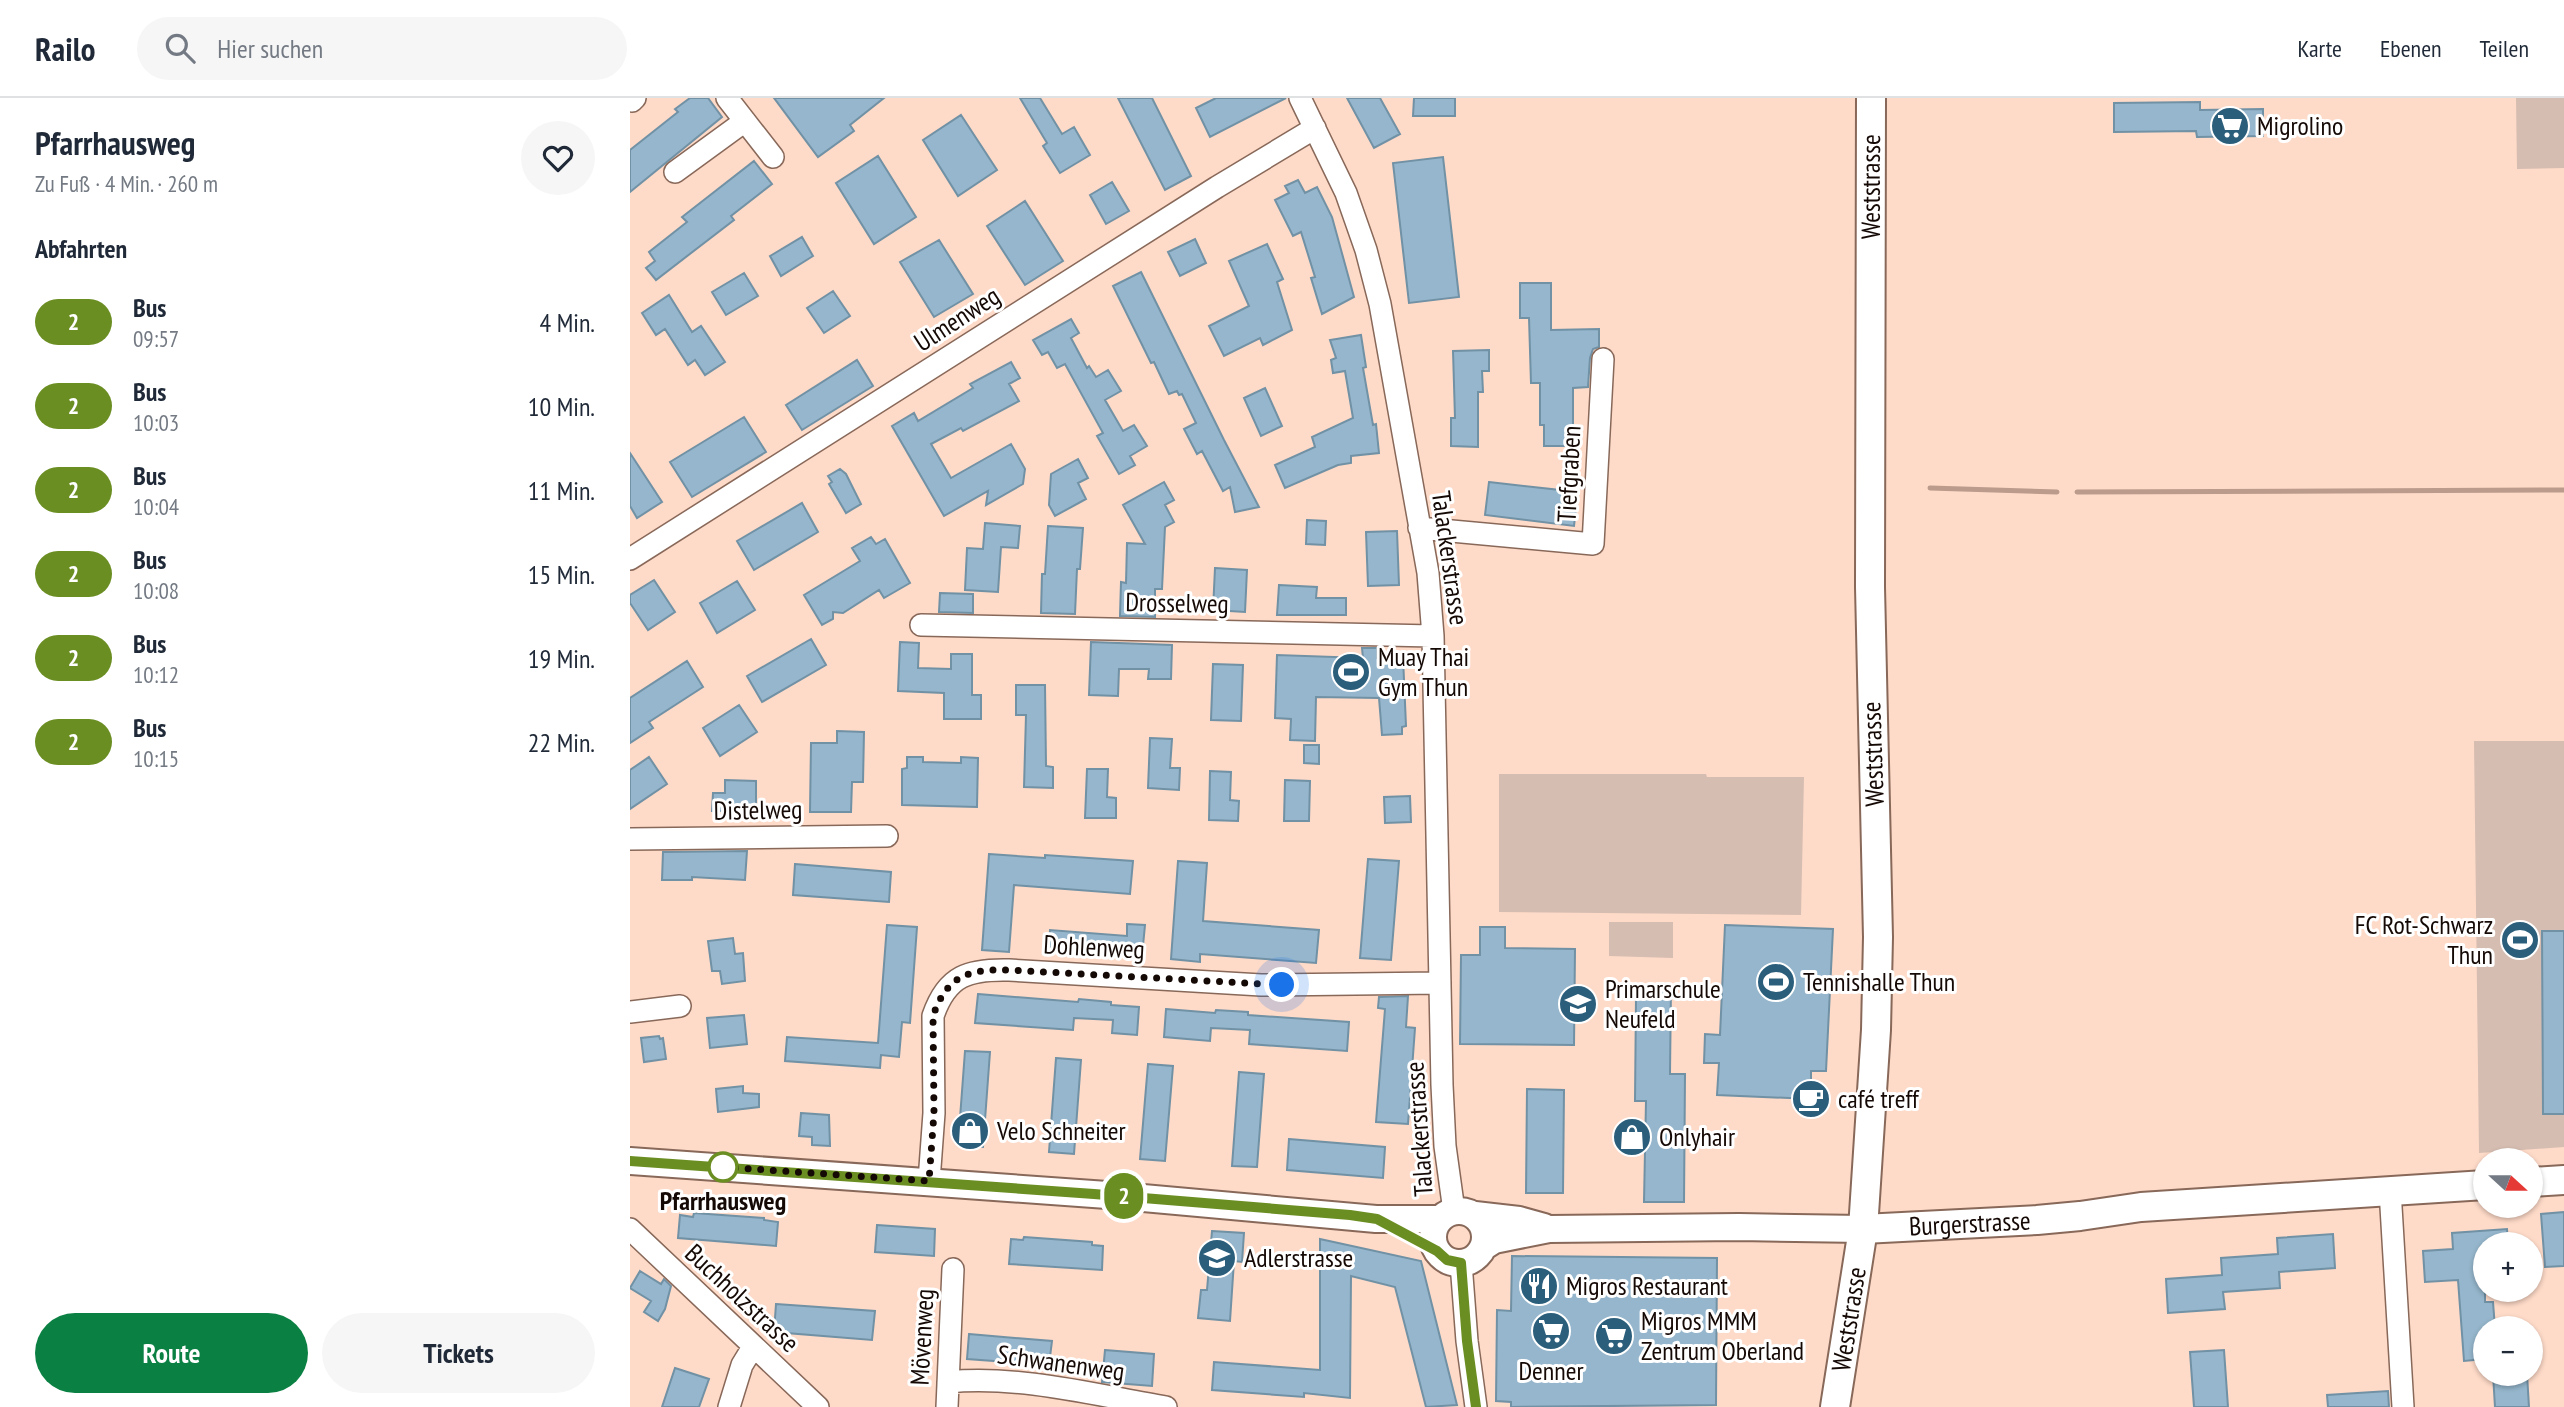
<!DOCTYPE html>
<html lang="de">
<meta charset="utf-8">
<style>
:root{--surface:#fff;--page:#f6f6f7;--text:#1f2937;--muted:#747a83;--line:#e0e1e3;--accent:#0b8043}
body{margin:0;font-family:"PT Sans Narrow",sans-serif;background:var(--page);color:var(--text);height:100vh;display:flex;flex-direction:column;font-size:26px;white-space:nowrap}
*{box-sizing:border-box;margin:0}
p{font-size:23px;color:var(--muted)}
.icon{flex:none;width:38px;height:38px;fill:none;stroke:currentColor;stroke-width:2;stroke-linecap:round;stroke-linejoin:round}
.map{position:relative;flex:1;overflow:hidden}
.drawer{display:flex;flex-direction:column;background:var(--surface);width:630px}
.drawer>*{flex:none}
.badge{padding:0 14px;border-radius:23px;font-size:24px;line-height:46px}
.needle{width:46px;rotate:111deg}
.fabs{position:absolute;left:1843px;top:1050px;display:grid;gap:14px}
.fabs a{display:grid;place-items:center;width:70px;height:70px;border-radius:50%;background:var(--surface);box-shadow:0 2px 5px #0004;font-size:35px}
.you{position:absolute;width:35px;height:35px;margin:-18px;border:5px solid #fff;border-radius:50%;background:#1a73e8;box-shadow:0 0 0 10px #1a73e833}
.map>.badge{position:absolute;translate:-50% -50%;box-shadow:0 0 0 4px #fff}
h2{padding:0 35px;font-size:26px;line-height:63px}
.round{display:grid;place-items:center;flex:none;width:74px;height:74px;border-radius:37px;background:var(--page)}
.head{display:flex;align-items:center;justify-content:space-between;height:119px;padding:0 35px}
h1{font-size:33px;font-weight:600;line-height:52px}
.primary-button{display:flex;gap:14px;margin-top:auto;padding:14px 35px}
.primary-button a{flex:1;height:80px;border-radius:42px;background:var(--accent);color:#fff;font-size:28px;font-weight:600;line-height:80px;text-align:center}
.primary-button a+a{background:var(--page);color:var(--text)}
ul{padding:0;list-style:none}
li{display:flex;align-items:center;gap:21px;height:84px;padding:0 35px}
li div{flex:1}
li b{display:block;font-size:26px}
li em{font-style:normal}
li .badge{min-width:77px;font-weight:700;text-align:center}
header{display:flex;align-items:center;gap:42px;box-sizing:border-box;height:98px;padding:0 35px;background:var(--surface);border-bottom:2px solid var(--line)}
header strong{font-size:33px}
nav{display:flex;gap:38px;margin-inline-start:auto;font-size:24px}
.search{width:490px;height:63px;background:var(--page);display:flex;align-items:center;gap:18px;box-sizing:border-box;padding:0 24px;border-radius:38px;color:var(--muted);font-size:26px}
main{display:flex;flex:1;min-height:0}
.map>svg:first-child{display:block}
.green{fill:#d6bdb1}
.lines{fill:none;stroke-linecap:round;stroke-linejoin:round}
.stream{stroke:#bb9b8c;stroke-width:5}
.building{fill:#95b6cc;stroke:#7191a5;stroke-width:2}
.minor-casing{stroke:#886859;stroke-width:24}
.tertiary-casing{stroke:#886859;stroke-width:30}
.secondary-casing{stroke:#886859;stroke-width:32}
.minor{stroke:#fff;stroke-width:21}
.tertiary{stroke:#fff;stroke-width:26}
.secondary{stroke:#fff;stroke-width:28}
.line-casing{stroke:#fff;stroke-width:16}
.line{stroke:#6b8e23;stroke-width:10}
.walk{stroke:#150905;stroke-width:7;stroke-dasharray:0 12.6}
.stop-dot{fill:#fff;stroke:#6b8e23;stroke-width:3.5}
.labels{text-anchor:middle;stroke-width:6;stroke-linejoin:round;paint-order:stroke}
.poi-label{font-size:26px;fill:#150905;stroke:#fff;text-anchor:start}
.street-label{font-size:26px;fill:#150905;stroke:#fff}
.stop-label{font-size:26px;font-weight:bold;fill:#150905;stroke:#fff}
</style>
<header>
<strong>Railo</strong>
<div class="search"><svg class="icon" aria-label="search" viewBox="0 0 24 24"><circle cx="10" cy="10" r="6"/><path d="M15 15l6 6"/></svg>Hier suchen</div>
<nav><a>Karte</a><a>Ebenen</a><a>Teilen</a></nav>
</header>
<main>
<section class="drawer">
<div class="head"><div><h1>Pfarrhausweg</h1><p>Zu Fuß · 4 Min. · 260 m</p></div><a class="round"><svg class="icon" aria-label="heart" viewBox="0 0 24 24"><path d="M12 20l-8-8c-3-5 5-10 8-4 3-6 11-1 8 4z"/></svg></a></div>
<h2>Abfahrten</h2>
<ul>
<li><span class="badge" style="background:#6b8e23;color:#fff">2</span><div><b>Bus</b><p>09:57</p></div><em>4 Min.</em></li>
<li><span class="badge" style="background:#6b8e23;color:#fff">2</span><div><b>Bus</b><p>10:03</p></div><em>10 Min.</em></li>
<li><span class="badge" style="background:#6b8e23;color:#fff">2</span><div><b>Bus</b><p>10:04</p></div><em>11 Min.</em></li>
<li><span class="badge" style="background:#6b8e23;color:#fff">2</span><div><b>Bus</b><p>10:08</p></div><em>15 Min.</em></li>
<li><span class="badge" style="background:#6b8e23;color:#fff">2</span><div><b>Bus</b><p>10:12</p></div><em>19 Min.</em></li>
<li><span class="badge" style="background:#6b8e23;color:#fff">2</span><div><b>Bus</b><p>10:15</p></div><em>22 Min.</em></li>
</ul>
<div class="primary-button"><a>Route</a><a>Tickets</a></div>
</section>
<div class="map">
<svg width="1934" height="1309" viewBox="0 0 1934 1309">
<rect width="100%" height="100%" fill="#fedac8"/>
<path class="green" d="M1886,0H1934V70L1887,71Z
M1844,643H1934V1049L1849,1055Z
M869,676H1076L1077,679H1174L1171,817L869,814Z
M979,824H1043V860L979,858Z"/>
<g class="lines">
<path class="stream" d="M1300,390L1427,394
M1447,394L1934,392"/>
</g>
<path class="building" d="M60,0H78L92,19L0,94V52L48,14L45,11Z
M144,0H254L220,27L224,33L188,59Z
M390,0H410L432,36L444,29L460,57L430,75L413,48L417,45Z
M488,0H522L561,78L535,92Z
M586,0H656L580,39L566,10Z
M717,0H750L770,36L744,50Z
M784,0H825V18H783Z
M1570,4V12L1633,11V38L1567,39L1566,33L1484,34V5Z
M331,17L367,72L328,98L293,42Z
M248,58L286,119L244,146L206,85Z
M813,59L829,199L779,205L763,65Z
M124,63L142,86L101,118L104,122L26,182L16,170L25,163L19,154L57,124L52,119Z
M668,82L675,95L687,89L702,119L724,199L692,216L681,180L685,179L671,134L663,138L645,102L659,95L655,88Z
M482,84L499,113L476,126L460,97Z
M395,103L433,163L395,187L357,128Z
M172,139L183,158L151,178L140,158Z
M565,141L576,165L550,178L538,154Z
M309,142L343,196L304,219L270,164Z
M637,146L653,181L647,184L662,232L633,247L630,240L594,258L579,228L619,208L599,163Z
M511,174L594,342L629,409L605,414L600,389L593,393L572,353L567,356L554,331L566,325L552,296L549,297L547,293L539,296L524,264L521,265L483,188Z
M114,175L128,198L96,217L82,194Z
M890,185H921V232L969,231V249L963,251L960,260L958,289L943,290V348H914V327H910V285H901L899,220H890Z
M203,193L220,218L194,235L177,210Z
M39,197L62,234L71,228L95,264L75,277L65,262L58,267L35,231L26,237L12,215Z
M441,221L449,235L441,240L457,270L459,268L466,279L478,272L491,293L475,302L493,333L504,327L517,348L500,358L505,367L489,376L467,338L473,335L435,266L427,270L418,254L412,257L403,242Z
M731,237L736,269L733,270L743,327L746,326L749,355L721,358V365L708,367L655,390L645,367L685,349L682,339L723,320L715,273L703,275L701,262L706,260L700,242Z
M859,252V273H852L853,294H848V349L821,348V320H825L823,253Z
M227,262L243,288L172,332L156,307Z
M381,264L390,280L379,286L389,303L333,333L331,330L301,346L321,380L381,346L395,371L393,386L356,407L358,393L314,418L262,328L284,315L288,323L343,290L340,286Z
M635,290L652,328L631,338L614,300Z
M114,319L136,354L62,399L40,364Z
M0,355L32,404L7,420L0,408Z
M448,361L458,380L448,385L456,401L425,418L419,407L421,376Z
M210,371L216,376L231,406L216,415L199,386L202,384L198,378Z
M534,384L544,402L535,407L544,424L535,429L532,491H525V519L490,518L491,484L496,485L497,445L515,446L493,407Z
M859,384L948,394L944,428L855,417Z
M172,405L188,434L124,472L107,443Z
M677,422L696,423L695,447L676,446Z
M355,425L390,428L388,450L371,449L368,494L335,492L337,450L353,451Z
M418,428L453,430L450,471H447L445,516L411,515L412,476H415Z
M767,433L769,487L738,488L736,434Z
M241,439L246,446L255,441L280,485L254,500L249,492L213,515L203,514V521L192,527L174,497L230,463L222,450Z
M585,470L617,472L615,514L583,512Z
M24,482L45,514L18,532L0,505V497Z
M107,483L125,512L87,535L70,505Z
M649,487L687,489L686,500H716V517H647Z
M310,495L343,496V515L309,514Z
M181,541L196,567L132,604L117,578Z
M270,544L289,545L288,570L321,571V556H342V597H351V621H314V595L268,593Z
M461,544L542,547L541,581H518L519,571H489L488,598L459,597Z
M732,550H747V560L773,559L776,628L772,629V636L752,637L749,600L686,599L685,643L660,642L661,621L645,620L647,557L733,560Z
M57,563L73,589L19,624L23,630L0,645V600Z
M583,566L613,567L611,623L581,622Z
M386,587H415L416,668L423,669V690L394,689L396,617H386Z
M109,607L127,634L90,658L73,630Z
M207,633L234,634L233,684H222L221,714H180L181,645H207Z
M520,640L542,641L540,670H550L549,692L518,690Z
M674,647H689V666L674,665Z
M19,659L37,686L0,711V672Z
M277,659H293V664L331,665V659L348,660L347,709L272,707V671L277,670Z
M457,671H478L477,699L486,700V720H455Z
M580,673L601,674L600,702L609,703L608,723L579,722Z
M95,682L126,683V713H82L83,695H95Z
M655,682L680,683L679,723H654Z
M780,698L781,724L755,725L754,699Z
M117,753L115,782L62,779V782H32L33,754Z
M359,756L415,760V757L503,763L500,796L384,787L379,854L352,852Z
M738,761L769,763L761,862L730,860Z
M548,763L577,765L573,823L689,832L686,865L570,856V864L541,861Z
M165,766L261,774L259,804L163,797Z
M497,826L515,827L512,858L419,849L420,832L497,838Z
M257,827L287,829L280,925L272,924L269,959L251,957L250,970L155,963L157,939L248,945Z
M1095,827L1203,831L1196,973H1181V1001L1087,997L1089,965H1074L1075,936L1090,937Z
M850,829H875V850L945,851L944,947L830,946L831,857H850Z
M1912,833H1934V1016H1913Z
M103,840L105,856L113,855L115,883L92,886L90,873H82L78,843Z
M1016,888H1041L1040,976H1055L1054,1104H1014L1016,1003H1005L1006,900H1016Z
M348,896L448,904L449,901L481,904V907L509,909L507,937L482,935L483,922L444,920L443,932L345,925Z
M778,898L776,929L785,930L778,1026L746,1024L755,911L748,910L749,899Z
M536,911L585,915L586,912L618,914V917L719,924L717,953L619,946L620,932L601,931L581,930L580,943L534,939Z
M114,917L117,946L80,950L77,920Z
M29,938L30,941L33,940L36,961L14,964L11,940Z
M335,953L360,954L353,1049L328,1047Z
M426,960L451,962L444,1056L419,1054Z
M518,966L543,968L535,1063L510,1061Z
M609,974L634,976L627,1069L602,1068Z
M113,988V995L129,996V1009L88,1014L86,991Z
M897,991L934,992L933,1095H896Z
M171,1015L199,1017L200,1048L182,1047V1039L169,1038Z
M659,1041L755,1049L753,1080L657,1072Z
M1934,1114V1168L1915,1169L1911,1116Z
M64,1115L134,1120V1122L148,1124L146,1148L48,1140L50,1117L63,1119Z
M247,1127L305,1131L304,1158L245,1154Z
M1877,1131L1878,1146H1855V1204H1863L1865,1230H1855V1261L1834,1263L1828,1182L1795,1184L1793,1153L1823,1151L1822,1135Z
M582,1133L614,1135L612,1164L604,1163L600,1223L568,1220L571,1192H577Z
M1703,1136L1705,1170L1649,1174L1650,1190L1593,1194L1595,1211L1538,1215L1536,1181L1592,1177L1591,1160L1648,1156L1647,1140Z
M394,1139L462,1144V1147L473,1148L472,1172L379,1166L381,1141L393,1142Z
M690,1141L791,1163L827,1307L796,1309L765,1189L721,1178L720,1300L674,1295V1299L582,1292L584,1264L690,1272Z
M882,1158L1087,1160L1086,1307L881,1309V1304L866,1303L867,1212L881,1213Z
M10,1173L31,1186L34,1181L41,1188L35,1211L28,1223L14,1214L21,1203L0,1190Z
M146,1206L245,1213L242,1242L144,1234Z
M339,1236L422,1243L419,1267L337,1261Z
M475,1252L524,1256L522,1288L472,1284Z
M1594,1252L1598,1309H1564L1560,1254Z
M45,1270L79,1281L69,1309H32Z
M1863,1276H1897L1899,1309H1865Z
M1758,1293L1759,1309H1698L1697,1297Z"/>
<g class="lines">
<defs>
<path id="minor" d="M97,0L143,59
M670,0L716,95L736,152L750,206L798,475L803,538L812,987L815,1048L824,1113
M2,3L5,0
M45,74L115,23
M789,430L963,446L973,261
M0,461L587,89L685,30
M291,527L803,538
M0,741L257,738
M0,914L50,908
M299,1083L304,1015L303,918C317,877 339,871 379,872L631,887L810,885
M1760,1092L1773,1309
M0,1131L188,1309
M831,1165L837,1243L846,1309
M318,1284C390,1277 465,1297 536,1309
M99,1309L112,1267L123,1249
M317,1309L323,1171"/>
<path id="tertiary" d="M0,1063L491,1098L746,1121H810
M803 1139a26 26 0 1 1 52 0a26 26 0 1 1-52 0Z
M845,1117L889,1122L914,1129
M853,1149L864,1142L919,1131L1109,1129L1233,1131"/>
<g id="secondary">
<path d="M1900,1084L1934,1082"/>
<path id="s1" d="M1233,1131L1407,1122L1450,1118L1511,1109L1855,1087"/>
<path id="s2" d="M1205,1309L1233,1131L1246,932L1248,839L1240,489L1241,0"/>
</g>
</defs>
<use href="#minor" class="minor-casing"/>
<use href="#tertiary" class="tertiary-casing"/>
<use href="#secondary" class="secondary-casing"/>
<use href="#minor" class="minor"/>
<use href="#tertiary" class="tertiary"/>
<use href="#secondary" class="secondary"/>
</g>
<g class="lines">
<defs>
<path id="line" d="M0,1063L464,1096L720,1117L747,1121L807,1153L817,1162L831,1165L837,1243L846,1309"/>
</defs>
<use href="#line" class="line-casing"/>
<use href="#line" class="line"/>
<path class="walk" d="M93,1069L299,1083L304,1015L303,918C317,877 339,871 379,872L652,887"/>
</g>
<defs>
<symbol id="supermarket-disc" viewBox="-11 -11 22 22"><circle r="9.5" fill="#2b5e7b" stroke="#fff"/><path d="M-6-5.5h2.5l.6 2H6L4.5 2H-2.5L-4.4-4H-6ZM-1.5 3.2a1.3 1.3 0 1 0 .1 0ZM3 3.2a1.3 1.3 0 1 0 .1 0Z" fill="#fff"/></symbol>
<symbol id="stadium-disc" viewBox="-11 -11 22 22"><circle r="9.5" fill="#2b5e7b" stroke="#fff"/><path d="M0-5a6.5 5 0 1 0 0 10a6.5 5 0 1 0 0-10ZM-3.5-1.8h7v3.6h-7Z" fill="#fff"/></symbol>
<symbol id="school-disc" viewBox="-11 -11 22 22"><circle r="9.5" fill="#2b5e7b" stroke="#fff"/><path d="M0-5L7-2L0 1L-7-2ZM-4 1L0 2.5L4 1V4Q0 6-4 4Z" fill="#fff"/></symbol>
<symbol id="cafe-disc" viewBox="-11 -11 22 22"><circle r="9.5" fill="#2b5e7b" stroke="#fff"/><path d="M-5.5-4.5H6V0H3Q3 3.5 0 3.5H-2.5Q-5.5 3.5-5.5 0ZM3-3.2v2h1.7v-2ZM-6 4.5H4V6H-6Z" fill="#fff"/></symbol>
<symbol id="shop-disc" viewBox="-11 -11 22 22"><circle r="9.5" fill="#2b5e7b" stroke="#fff"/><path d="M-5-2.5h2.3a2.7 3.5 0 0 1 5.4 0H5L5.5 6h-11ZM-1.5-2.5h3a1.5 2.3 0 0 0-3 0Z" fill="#fff"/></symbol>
<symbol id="restaurant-disc" viewBox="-11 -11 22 22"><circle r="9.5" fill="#2b5e7b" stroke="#fff"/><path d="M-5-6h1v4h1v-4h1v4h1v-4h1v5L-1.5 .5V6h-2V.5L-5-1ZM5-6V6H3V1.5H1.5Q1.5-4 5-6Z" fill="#fff"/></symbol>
</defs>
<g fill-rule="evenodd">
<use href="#supermarket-disc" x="1578" y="6" width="44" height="44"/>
<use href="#stadium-disc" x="699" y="552" width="44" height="44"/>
<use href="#stadium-disc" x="1868" y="820" width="44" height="44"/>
<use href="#stadium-disc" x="1124" y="862" width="44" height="44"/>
<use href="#school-disc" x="926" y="884" width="44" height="44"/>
<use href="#cafe-disc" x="1159" y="979" width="44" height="44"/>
<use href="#shop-disc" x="318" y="1011" width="44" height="44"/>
<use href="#shop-disc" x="980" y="1017" width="44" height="44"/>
<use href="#school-disc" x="565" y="1138" width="44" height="44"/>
<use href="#restaurant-disc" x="887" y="1166" width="44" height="44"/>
<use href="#supermarket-disc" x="899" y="1211" width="44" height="44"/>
<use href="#supermarket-disc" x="962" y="1216" width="44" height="44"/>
</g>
<circle class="stop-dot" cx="93" cy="1069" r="14"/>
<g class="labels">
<g class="poi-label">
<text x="1627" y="37">Migrolino</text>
<text x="748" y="568">Muay Thai<tspan x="748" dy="30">Gym Thun</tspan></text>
<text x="1863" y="836" text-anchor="end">FC Rot-Schwarz<tspan x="1863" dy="30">Thun</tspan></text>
<text x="1173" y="893">Tennishalle Thun</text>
<text x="975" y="900">Primarschule<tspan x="975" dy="30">Neufeld</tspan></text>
<text x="1208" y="1010">café treff</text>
<text x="367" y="1042">Velo Schneiter</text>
<text x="1029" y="1048">Onlyhair</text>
<text x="614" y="1169">Adlerstrasse</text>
<text x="936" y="1197">Migros Restaurant</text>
<text x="1011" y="1232">Migros MMM<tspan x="1011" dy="30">Zentrum Oberland</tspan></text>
<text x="921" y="1282" text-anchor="middle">Denner</text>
</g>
<g class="street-label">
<text dy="9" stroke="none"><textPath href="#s2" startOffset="1223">Weststrasse</textPath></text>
<text transform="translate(327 221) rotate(-33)" y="9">Ulmenweg</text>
<text transform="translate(939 376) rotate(-87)" y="9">Tiefgraben</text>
<text transform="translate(820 460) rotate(82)" y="9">Talackerstrasse</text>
<text transform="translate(547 505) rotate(1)" y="9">Drosselweg</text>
<text transform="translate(1243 656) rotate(-92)" y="9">Weststrasse</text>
<text transform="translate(128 712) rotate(-1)" y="9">Distelweg</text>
<text transform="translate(464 849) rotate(3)" y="9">Dohlenweg</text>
<text transform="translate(789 1031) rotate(-94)" y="9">Talackerstrasse</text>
<text dy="9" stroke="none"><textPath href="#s1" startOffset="107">Burgerstrasse</textPath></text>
<text transform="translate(112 1200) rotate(43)" y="9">Buchholzstrasse</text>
<text dy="9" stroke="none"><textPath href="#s2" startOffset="89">Weststrasse</textPath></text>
<text transform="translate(292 1239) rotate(-87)" y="9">Mövenweg</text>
<text transform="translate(431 1265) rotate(8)" y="9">Schwanenweg</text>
</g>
<g class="stop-label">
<text x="93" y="1112">Pfarrhausweg</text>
</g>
</g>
</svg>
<div class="fabs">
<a><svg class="needle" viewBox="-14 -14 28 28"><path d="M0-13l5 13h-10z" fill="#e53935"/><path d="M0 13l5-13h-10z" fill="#747a83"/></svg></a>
<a>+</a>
<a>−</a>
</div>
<div class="you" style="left:652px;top:887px"></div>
<b class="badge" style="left:494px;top:1098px;background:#6b8e23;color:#fff">2</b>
</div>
</main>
